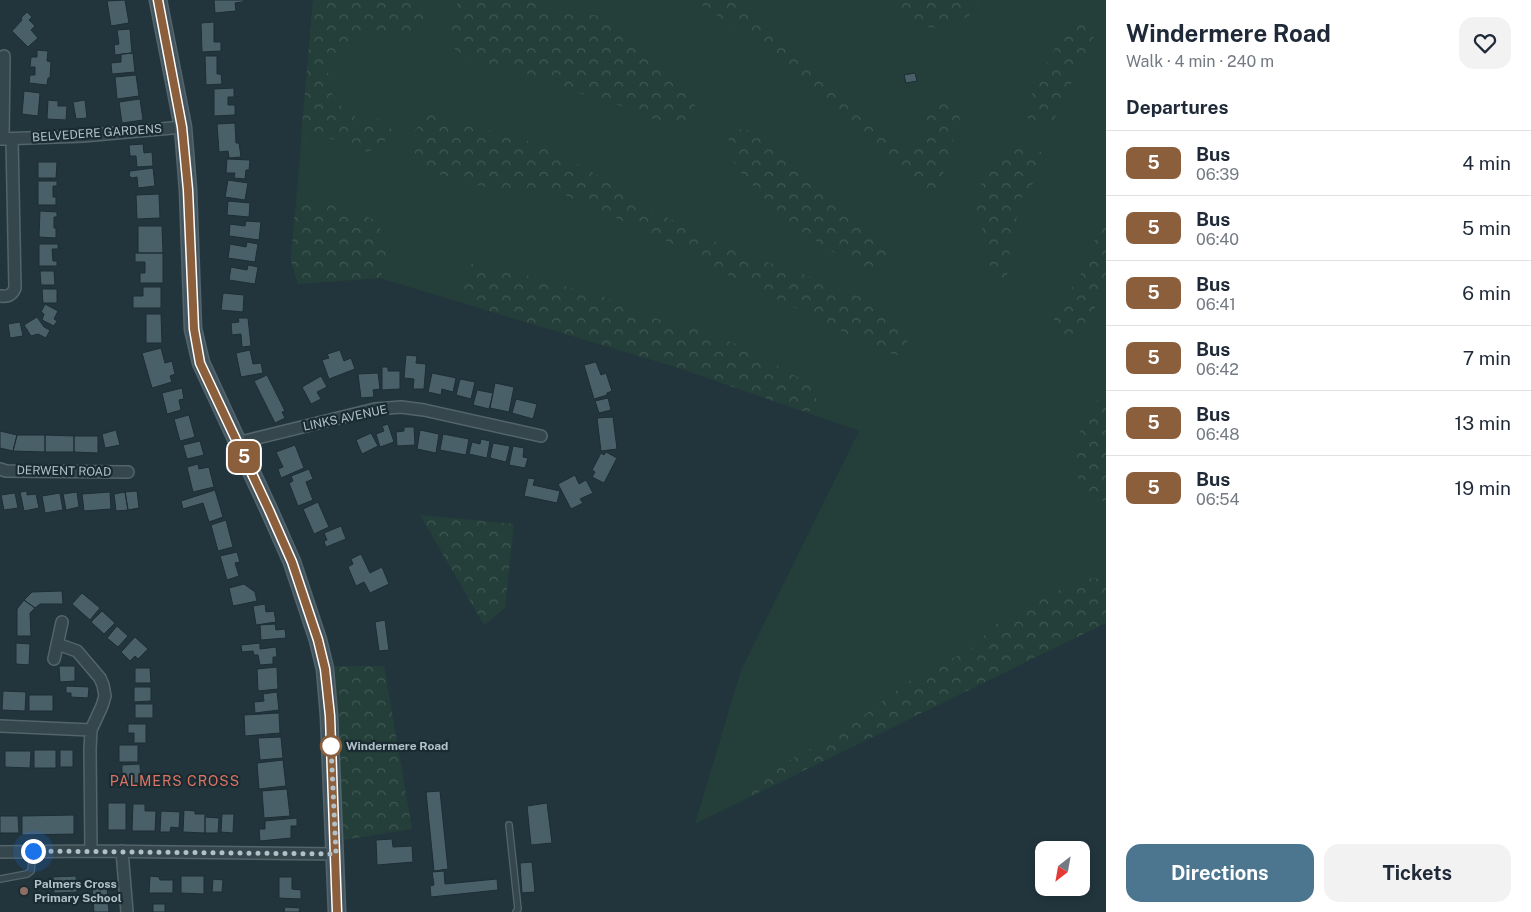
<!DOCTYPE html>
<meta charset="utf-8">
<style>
:root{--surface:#fff;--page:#f2f2f3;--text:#1f2937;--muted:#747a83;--line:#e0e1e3;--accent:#4c7690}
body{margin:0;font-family:"Public Sans",sans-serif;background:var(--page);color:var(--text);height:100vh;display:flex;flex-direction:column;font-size:19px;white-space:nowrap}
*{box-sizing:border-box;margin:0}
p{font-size:16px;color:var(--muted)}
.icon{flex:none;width:28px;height:28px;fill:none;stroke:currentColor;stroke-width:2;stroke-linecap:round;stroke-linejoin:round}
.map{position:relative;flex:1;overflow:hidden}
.sheet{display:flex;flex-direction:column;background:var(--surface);width:425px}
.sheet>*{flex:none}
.badge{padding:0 10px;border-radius:8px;font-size:18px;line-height:32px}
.needle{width:32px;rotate:211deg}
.buttons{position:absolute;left:1035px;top:841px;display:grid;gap:10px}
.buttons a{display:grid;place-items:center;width:55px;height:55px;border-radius:10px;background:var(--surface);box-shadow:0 2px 8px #0003;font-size:25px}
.you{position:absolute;width:25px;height:25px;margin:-12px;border:4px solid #fff;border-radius:50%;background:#1a73e8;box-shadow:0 0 0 8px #1a73e833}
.map>.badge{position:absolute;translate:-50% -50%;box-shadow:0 0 0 2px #fff}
h2{padding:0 20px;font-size:19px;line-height:45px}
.round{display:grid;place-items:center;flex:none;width:52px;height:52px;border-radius:15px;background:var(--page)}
.headline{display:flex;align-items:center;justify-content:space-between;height:85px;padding:0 20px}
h1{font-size:24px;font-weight:700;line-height:38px}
.button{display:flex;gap:10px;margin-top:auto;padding:10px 20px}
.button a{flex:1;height:58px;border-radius:15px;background:var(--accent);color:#fff;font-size:20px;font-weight:700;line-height:58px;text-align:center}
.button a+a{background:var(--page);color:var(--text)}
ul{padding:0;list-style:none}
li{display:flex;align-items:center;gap:15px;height:65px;padding:0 20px;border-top:1px solid var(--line)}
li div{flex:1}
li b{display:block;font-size:19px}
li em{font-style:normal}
li .badge{min-width:55px;font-weight:700;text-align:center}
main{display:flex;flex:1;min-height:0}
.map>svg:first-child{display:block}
.grass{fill:#243e39}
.forest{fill:url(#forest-crowns)}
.building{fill:#4a6069;stroke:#1d2d34}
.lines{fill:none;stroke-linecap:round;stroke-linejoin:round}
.lane-casing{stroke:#54646b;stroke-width:8}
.street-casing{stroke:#54646b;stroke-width:14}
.secondary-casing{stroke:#54646b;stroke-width:19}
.lane{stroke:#36464d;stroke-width:5.5}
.street{stroke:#36464d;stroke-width:11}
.secondary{stroke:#435660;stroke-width:16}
.line-casing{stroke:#fff;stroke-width:11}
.line{stroke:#8b5e3c;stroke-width:8}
.walk{stroke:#b1c1c9;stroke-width:5;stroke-dasharray:0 9}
.stop-dot{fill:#fff;stroke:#8b5e3c;stroke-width:2.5}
.education-dot{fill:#8d6e63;stroke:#1b2b32;stroke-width:2}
.labels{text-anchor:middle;stroke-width:4.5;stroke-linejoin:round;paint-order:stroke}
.street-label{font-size:12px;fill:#b1c1c9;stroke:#1b2b32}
.stop-label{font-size:12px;font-weight:bold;fill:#b1c1c9;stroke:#1b2b32;text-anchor:start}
.poi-label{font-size:12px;font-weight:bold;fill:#b1c1c9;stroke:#1b2b32;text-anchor:start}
.neighbourhood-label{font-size:14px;letter-spacing:1px;fill:#dc7463;stroke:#1b2b32}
</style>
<main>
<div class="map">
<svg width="1106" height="912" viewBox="0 0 1106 912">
<defs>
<pattern id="forest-crowns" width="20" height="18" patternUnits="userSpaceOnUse" patternTransform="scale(1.25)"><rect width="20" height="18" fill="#243e39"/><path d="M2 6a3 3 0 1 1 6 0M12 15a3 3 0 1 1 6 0" fill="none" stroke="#415854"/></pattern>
</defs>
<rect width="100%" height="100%" fill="#22353d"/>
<path class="grass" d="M313,0H1106V623L695,824L741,670L859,431L679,368L379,278L298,284L291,261Z"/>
<path class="forest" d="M313,0H410L422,5L427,17L421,34L405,39L385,33L356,37L339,47L328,67L329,90L342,107L361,121L381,119L391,124V133L380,147L367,152C342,142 329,134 301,139Z
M458,0C483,0 509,0 534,3C547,6 559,10 571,12C579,13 586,14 594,15C618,22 698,84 696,112C695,120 691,126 685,131L667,125L628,108L572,91L536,76L491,67L463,57L448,42Z
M694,0H740L749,12L837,87L870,113L883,131L898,147L913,151L925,140L927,121L926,104L942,100L956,107L961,123L950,147L944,169L941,191L926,196L899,168L858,133L813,90L748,36Z
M890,0H982L969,16L944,28L915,27L893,9Z
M1074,19L1088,20L1095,34L1051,126L1032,127L1024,110L1062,34Z
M427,113L532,142L582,166L658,213L702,235L739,253L803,274L865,299L894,319L909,339L898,355L877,350L813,316L750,287L663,239L565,195L517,193L460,182L422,168L413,149L415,131Z
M741,129L756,132L816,179L879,239L888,257L885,271L875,275L835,253L800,231L766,200L742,174L727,152L729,138Z
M1017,149L1039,150L1049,160L1037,179L1023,195L1012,235L1006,282H995L991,270L984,233L977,218L974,202L987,170Z
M314,202L348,208L372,219L388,239V262L379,278L298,284L291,261L295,209Z
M1106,214V284L1091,316L1078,331L1063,338L1052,327L1057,309L1085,268L1100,225Z
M471,264L508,270L604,297L650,317L696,329L736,344L780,367L816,388V404L808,413L679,368L469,305L463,283Z
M1097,400L1106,408V502L1095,499L1083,494L1075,469L1077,440L1085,415Z
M420,515L514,524L505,608L484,625Z
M1106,578V623L747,798L749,783L846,729L909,681L971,649L996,624L1080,579Z
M335,666H384L412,829L343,840Z"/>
<path class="building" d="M125,0L129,23L111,26L107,1Z
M214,0H244V1L242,2L235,3L236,11L215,13Z
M27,12L32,17L29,20L35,26L31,30L38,38L28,47L12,31L22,20L21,18Z
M214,22V42H221V51L202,52L201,23Z
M130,29L132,53L115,55L114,45L119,44L117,30Z
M37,50L48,51L47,61L51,62L50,78H48L47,85L29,83L30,75H35V67H30L31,57H37Z
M133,53L135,72L112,74L111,63L121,62V54Z
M205,56H217V74H221L222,84L206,85Z
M915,73L917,81L906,83L904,75Z
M136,75L139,96L117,99L115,77Z
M234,88V97H228V105H235V115L214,116V89Z
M24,91L40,93L38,116L22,114Z
M140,99L143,120L122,123L119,102Z
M48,100L58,101V106H67L66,120L47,119Z
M85,100L87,118L76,119L73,102Z
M235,123L236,143H239L241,157L229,158L228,151L219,152L217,124Z
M143,144L144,153L152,152L153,166L137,167L136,156H130L129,145Z
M227,159L250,160L249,170H246L245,179L234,178L235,173H226Z
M38,162H57L56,178H38Z
M153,168L155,186L138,188L137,177L132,178L129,176L130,171Z
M228,180L248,183L245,200L225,197Z
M38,181H57V186H53V197H56V205H38Z
M159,194L160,218L137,219L136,195Z
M228,201L250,203L249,217L227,215Z
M40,211L57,212V217H54V228H56V238L39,237Z
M246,221L261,222L259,240L229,236L230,224L245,226Z
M138,226H162L163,253H138Z
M247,242L258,244L255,262L228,258L230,244L246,247Z
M39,244H58V249H52L53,261H57V266H39Z
M135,253H163V283H140V273H145V262H135Z
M248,265L258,267L255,284L229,280L231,267L247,270Z
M40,271H54L55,285H41Z
M143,287H161V308H133V296H143Z
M42,289H57V303H43Z
M223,293L244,295L243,312L221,310Z
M45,304L58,311L54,319L57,321L54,326L42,320L44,314L41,312Z
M146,314H161L162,343H146Z
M37,317L44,327L50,330L46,338L38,334L31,336L24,325Z
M238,318H248L251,346L242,347L241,334L232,335L231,323L239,322Z
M20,322L23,336L10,338L8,324Z
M161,348L165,363L172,361L175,374L170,376L172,382L152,388L142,353Z
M250,350L253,364L261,363L263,373L241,377L236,353Z
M340,350L344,361L351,358L355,369L329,379L322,360L329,358L327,354Z
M406,355L417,356L416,363L426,364L424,389H413L414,379L404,378Z
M596,362L601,375L606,373L612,391L607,393V395L594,399L584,365Z
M382,367H388V371H400V389L382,390Z
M378,373L380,389L373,390L374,397L361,398L358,374Z
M432,373L456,378L453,392L442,389L441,395L428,392Z
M267,375L285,411L282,412L285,418L275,423L254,381Z
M321,376L327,387L317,392L321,399L311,404L302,387Z
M460,379L475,382L471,399L456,395Z
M495,383L514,387L509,412L490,408Z
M182,388L184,399L179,400L181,410L167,414L162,393Z
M477,390L493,393L489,409L473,405Z
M608,398L611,410L599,413L595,401Z
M516,399L537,404L533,419L512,413Z
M189,415L195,437L180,441L174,419Z
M613,417L617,449L601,451L597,418Z
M388,424L394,442L380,447L376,434L384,431L382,426Z
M404,427H414L415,445L397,446L396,432L404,431Z
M116,430L120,445L105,448L102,434Z
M420,430L439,434L436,453L417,449Z
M0,431L17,435L13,451L0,448Z
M371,433L378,446L362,454L356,440Z
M443,434L469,439L466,455L440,450Z
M17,435H45V452L13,451Z
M45,435L74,436V452H45Z
M74,436H98V453L74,452Z
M481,439L490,441L487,458L469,454L472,442L480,444Z
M200,441L204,455L187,459L183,445Z
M493,443L510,446L506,462L490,458Z
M295,445L304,468L281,478L278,469L283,467L276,452Z
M513,446L524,448L523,457L528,458L525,468L509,465Z
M606,452L617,458L604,483L592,477L595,472L592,470L601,453L604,455Z
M198,464L199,469L209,467L214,487L193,492L187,467Z
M309,469L313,479L306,482L313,500L298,506L289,483L293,481L291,476Z
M575,475L579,484L586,480L593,493L580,499L583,503L571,509L558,484Z
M528,478L535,479L533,485L560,491L557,503L524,496Z
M215,490L223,517L209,522L203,503L183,509L181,501Z
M27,491V495L36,494L39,508L24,511L20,492Z
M137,491L139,508L128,510L125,492Z
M77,492L79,507L66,510L63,494Z
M110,492L111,509L84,511L82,494Z
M125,492L128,510L116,511L114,494Z
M15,493L18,508L4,510L1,495Z
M60,493L63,510L45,513L42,496Z
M318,502L329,527L314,534L303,509Z
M226,520L233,547L218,551L211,525Z
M341,526L346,539L326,547L324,541L327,540L324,533Z
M237,552L240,562L235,563L239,576L227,580L220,556Z
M361,554L370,573L382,567L389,584L370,593L364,582L356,586L348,567L353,564L351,559Z
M244,584L255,592L257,601L233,606L229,588Z
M62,591L63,604H40L35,608L24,600L32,592Z
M82,593L100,608L90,620L72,604Z
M24,600L35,608L30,613L31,636H17V609Z
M265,604L266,612L274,611L276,622L256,625L253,606Z
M102,611L115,623L104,634L91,622Z
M385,620L389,650L379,651L375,622Z
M275,624L276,630L285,629L286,638L261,640L260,625Z
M117,626L128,636L118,647L107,638Z
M135,637L148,649L138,659L135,656L130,661L121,652Z
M16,643L30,644L29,665L16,664Z
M260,643V649L276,647L277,657H273V664L260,665L258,655H254L253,651L242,652L241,645Z
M59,666H75V681L60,682Z
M277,667L278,689L258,691L257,669Z
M135,668H150L151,683H135Z
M66,686L89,687L88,698L71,697V693H66Z
M134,687H151V701L134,702Z
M3,691L26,692L25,711L2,710Z
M277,692L279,710L255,713L254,702L264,701L263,694Z
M29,695H53V711H29Z
M135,704H153V718H135Z
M279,713L280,733L245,736L244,715Z
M128,724H146V743H134V733H128Z
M281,737L283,758L260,760L258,738Z
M119,745H138V762H119Z
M34,750H56V768H34Z
M60,750H73V767H60Z
M5,751H31L30,768L5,767Z
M283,760L286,786L259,789L257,763Z
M140,764L141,785H125L124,774H122V765Z
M287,789L290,816L264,818L262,791Z
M440,791L448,869L434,871L426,792Z
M108,803H126V830H108Z
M547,803L552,843L531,845L527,806Z
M133,804H145V811H156L155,831H132Z
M184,810L195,811V814H205V833L183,832Z
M161,811L180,812L179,828L171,827L170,832H160Z
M222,814H234L233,833L221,832Z
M74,815V834L22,835V816Z
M0,816H18L19,833H0Z
M205,817L219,818L218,833H205Z
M297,818V826H291V838L260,841L259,829H265V821Z
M392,839L393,847L412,846L413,862L377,865L376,840Z
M532,862L535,892L522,893L520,863Z
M444,871L445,884L497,879L498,890L431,897L430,886L434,885L432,872Z
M76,876L77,892L54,893L53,877Z
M150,876L159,877L160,880H173V893H149Z
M181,876H204V894L181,893Z
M279,877H292V889L301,890V899L279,898Z
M213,879L223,880L222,892H212Z
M107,886L109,912H94L92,887Z
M153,904H165V912H153Z
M285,907L300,908L299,912H284Z"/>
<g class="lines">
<defs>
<path id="lane" d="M509,825L518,909L516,912
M0,879L27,874L31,871L33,851"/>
<path id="street" d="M0,139L83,136L183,127
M3,139L4,56
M0,296C7,297 12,296 15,288L12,139
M237,443L375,409L401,407L424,410L541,436
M0,469L6,471L128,472
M57,644L77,651L100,678L103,685L105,696L102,706L91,730L90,749L91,851
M54,659L62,622
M0,726L91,730
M122,851L127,912
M0,852L91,851L336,854"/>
<path id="secondary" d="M158,0L183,127L188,190L193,329L201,363L269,510L292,562L318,640L325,669L329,716L337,912"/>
</defs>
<use href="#lane" class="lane-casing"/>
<use href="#street" class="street-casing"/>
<use href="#secondary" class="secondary-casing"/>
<use href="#lane" class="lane"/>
<use href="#street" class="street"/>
<use href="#secondary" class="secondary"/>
</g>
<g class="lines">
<defs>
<path id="line" d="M158,0L182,127L188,190L194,329L200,363L269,510L292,562L318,640L325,669L330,716L337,912"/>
</defs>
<use href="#line" class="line-casing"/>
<use href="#line" class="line"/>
<path class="walk" d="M33,851L336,854L331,746"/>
</g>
<circle class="stop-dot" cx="331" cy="746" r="10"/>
<circle class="education-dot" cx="24" cy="891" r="5"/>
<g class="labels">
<g class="street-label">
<text transform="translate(97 133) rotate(-4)" y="4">BELVEDERE GARDENS</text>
<text transform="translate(345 418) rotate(-12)" y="4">LINKS AVENUE</text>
<text transform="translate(64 471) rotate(1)" y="4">DERWENT ROAD</text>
</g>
<g class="stop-label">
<text x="346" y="750">Windermere Road</text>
</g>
<g class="poi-label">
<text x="34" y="888">Palmers Cross<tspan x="34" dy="14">Primary School</tspan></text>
</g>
<g class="neighbourhood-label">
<text x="175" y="786">PALMERS CROSS</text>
</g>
</g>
</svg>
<div class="buttons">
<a><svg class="needle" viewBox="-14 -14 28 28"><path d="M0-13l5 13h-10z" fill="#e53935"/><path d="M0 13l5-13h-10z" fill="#747a83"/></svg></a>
</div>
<div class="you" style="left:33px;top:851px"></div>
<b class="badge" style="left:244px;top:457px;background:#8b5e3c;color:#fff">5</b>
</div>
<section class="sheet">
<div class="headline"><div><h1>Windermere Road</h1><p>Walk · 4 min · 240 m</p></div><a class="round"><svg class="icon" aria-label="heart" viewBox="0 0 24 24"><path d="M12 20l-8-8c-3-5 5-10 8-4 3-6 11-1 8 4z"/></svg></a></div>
<h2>Departures</h2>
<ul>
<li><span class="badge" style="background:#8b5e3c;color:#fff">5</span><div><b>Bus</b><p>06:39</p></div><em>4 min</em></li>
<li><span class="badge" style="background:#8b5e3c;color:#fff">5</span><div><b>Bus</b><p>06:40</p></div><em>5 min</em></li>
<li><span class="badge" style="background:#8b5e3c;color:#fff">5</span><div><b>Bus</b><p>06:41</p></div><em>6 min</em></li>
<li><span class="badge" style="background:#8b5e3c;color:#fff">5</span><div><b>Bus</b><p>06:42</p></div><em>7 min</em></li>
<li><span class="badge" style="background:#8b5e3c;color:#fff">5</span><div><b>Bus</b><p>06:48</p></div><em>13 min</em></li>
<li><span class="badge" style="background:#8b5e3c;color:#fff">5</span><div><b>Bus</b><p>06:54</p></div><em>19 min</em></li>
</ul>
<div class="button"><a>Directions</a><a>Tickets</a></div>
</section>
</main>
